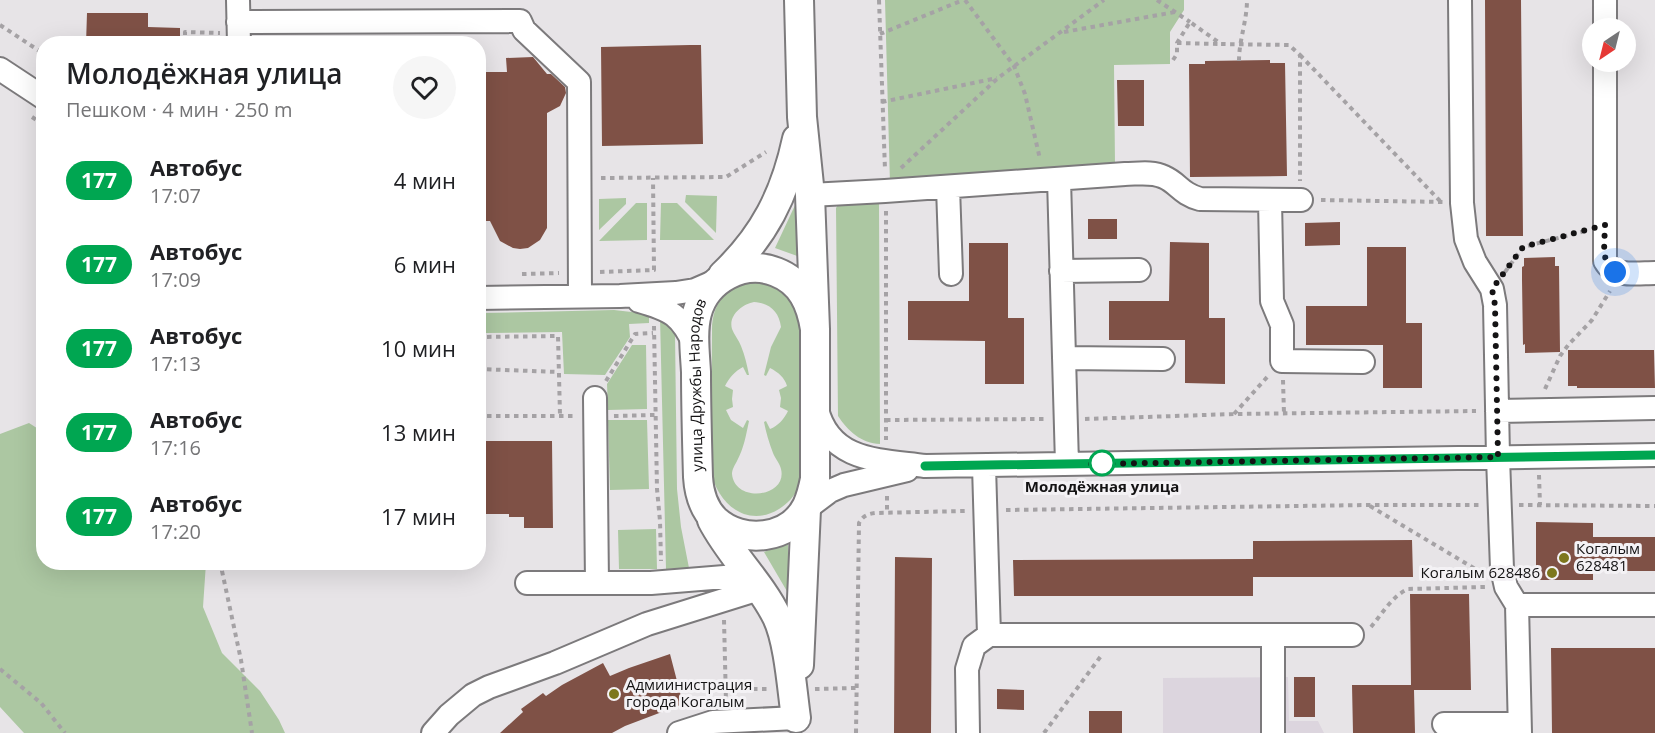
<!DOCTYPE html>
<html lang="ru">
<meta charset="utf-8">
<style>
:root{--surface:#fff;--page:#f6f6f6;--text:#202124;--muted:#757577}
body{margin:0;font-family:"Open Sans",sans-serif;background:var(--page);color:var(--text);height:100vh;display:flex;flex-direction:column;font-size:22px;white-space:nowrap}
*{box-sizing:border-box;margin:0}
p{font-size:20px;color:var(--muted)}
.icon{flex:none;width:33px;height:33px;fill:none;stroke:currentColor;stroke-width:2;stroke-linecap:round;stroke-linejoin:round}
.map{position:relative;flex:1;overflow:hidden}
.drawer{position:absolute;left:36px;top:36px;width:450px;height:534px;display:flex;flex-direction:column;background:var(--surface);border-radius:24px;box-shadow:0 6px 24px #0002}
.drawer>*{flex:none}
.badge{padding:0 12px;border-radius:20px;font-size:21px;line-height:39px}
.needle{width:39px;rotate:215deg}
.tools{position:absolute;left:1582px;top:18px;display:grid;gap:12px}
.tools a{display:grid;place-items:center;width:54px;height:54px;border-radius:50%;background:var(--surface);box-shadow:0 6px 24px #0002;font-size:30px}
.you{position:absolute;width:30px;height:30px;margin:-15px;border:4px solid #fff;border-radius:50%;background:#1a73e8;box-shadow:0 0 0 9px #1a73e833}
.map>.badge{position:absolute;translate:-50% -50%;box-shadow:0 0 0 3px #fff}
.round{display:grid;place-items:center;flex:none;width:63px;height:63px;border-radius:32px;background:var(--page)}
.overview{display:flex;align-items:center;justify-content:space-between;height:102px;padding:0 30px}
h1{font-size:28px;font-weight:600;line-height:45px}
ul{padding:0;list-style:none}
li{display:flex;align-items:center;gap:18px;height:84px;padding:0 30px}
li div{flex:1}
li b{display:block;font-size:22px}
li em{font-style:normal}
li .badge{min-width:66px;font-weight:700;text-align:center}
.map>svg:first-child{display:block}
.built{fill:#dcd5de}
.green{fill:#acc7a2;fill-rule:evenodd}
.building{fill:#7f5146}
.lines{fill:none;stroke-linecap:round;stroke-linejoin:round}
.minor-casing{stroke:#7c7a7c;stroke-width:26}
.major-casing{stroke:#7c7a7c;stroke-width:32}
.path{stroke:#a5a2a5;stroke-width:4;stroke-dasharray:4.5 4.5;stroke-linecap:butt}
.minor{stroke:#fff;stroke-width:22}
.major{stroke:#fff;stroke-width:28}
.line-casing{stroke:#fff;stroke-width:14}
.line{stroke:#00a651;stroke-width:9}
.walk{stroke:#141314;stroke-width:6;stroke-dasharray:0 10.8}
.stop-dot{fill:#fff;stroke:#00a651;stroke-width:3}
.poi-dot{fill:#7d771d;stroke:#f4f2f5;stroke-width:2}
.labels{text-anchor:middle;stroke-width:6;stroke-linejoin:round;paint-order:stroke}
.street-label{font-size:15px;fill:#141314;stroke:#f4f2f5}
.stop-label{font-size:15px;font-weight:bold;fill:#141314;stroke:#f4f2f5}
.poi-label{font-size:15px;fill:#141314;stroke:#f4f2f5;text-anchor:start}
</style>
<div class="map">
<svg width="1655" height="733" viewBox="0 0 1655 733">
<rect width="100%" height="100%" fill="#e7e4e7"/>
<path class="built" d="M1288,677L1289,721H1318L1324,733H1163V678Z"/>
<path class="green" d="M885,0H1184V10L1170,32V64L1114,65L1115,165L890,184Z
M686,195L717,196L716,233L685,202Z
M626,198V204L599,230V199Z
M797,201L800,257L775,248Z
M879,202L880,444C862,444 847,430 838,416L836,208L839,203Z
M636,203H647V240L599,241Z
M661,203H677L714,240H660Z
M758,282L769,284L780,289L789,295L801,320V469C800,475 800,482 798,488C795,496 787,504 779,509C747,529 716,503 711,470L712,330C712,301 729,284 758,282ZM754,302C770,303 779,312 781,327L771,347L764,375L766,376L770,368C778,372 785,378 787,386L779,390L781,398L780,407L788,411C784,419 778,426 770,429L766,421L764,422C766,432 769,443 773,453C775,458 780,464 781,469C788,497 735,504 732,474C732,469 735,465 737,461C744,448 746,435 749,421L747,420L743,428L731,420L726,410L733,407L732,399L733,390L725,386C729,378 735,371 743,367L747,375H749C747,365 745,356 741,346C739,340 734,335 732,329C728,315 743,304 754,302Z
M614,310L649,314V323L629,324L630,337L605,375L564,374L562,332L486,333L485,313Z
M660,317L673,330L675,334L677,489L681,527L689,568L666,569Z
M632,345H646L647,409L608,410L607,384Z
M608,420H647L649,489L610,490Z
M29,423L43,432L44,562L206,563L203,607L222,653L260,691L279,720L285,733H24L0,707V434Z
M656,529L657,569H619L618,530Z
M788,543V593L764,552Z"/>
<path class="building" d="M1485,0H1521L1523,236H1486Z
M87,13H148V27L180,28V44H86Z
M690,45H701L703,144L602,146L601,47Z
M533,57L547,74H551L565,87L566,93L560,106L547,113V228L540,240L528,248L520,249L513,248L500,241L490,221H478V72H507L506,58Z
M1270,60V63H1285L1287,176L1190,177L1189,64H1205V61Z
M1117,80H1144V126H1118Z
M1088,219H1117V239H1088Z
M1340,222V245L1305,246V223Z
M1170,242L1209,243V318H1225V384L1185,383V340H1109V301H1169Z
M969,243H1008V318H1024V384H985V341L908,340V301H969Z
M1367,247H1406V323H1422V388H1383V345H1306V306H1367Z
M1555,257V266H1559L1560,352L1525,353V344L1523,345L1522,280V267L1524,266V258Z
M1568,350H1654L1655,388H1577V386H1568Z
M482,441H552L553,528H524V517H509V514H482V483H478V461H482Z
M1536,522L1593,523V537H1655V571H1593V580H1536Z
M1412,540L1413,577H1253V596H1014L1013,560L1253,559V541Z
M895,557L932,558L931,733H894Z
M1410,594H1469L1471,690H1414L1415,733H1353L1352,685H1411Z
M1551,648H1655V733H1552Z
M670,654L683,704L625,726L612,733H500L523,712L521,709L543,693L546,696L562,685L603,663L610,676L629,668Z
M1294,677H1315V717H1294Z
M997,689L1024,690V710L997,709Z
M1089,711H1122V733H1089Z"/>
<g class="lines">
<defs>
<path id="minor" d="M238,0L239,44
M1460,0L1462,203L1466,239L1475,262L1492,289L1495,305L1498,457L1502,569L1506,587L1517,605L1520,733
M238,22L520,21L524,30L579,82L580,296
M1605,28V0
M1605,62V261C1614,278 1638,273 1655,273
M0,69L44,98
M1059,179L1067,464
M948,187L951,274
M810,195L885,191L1125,174C1137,174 1152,171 1164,177C1178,183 1181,194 1200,199L1301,200
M1270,200L1272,301L1282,325V361L1363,362
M1061,271L1139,270
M478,298L620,296L676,293L695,290L718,280
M639,301C671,310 681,315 695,346
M1064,358L1163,359
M595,398L597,583
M817,409C830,462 880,460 925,466L1655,455
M1497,411L1655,408
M806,509L830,491L844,485L907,470
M527,583H651L749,575
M1517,605H1655
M989,635H1352
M1444,724H1519
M433,733L449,715L473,695L489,687L555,663L647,624L759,589
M679,733L713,722L796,718
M968,733L967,669L974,646L989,635L984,466
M1273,733V635"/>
<g id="major">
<path id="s1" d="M799,0L802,117L810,195L815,329V479C813,489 811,497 807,506C790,540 742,545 715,520C703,508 699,493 698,477C697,442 696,407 696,372C695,353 692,331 697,313C706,279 744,259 776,272C802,282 811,304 815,329"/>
<path d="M723,275C764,236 785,195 797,139"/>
<path d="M712,520C730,555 760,582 777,617C789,642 792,690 796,718"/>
<path d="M799,665L806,509"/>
</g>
</defs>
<use href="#minor" class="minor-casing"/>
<use href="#major" class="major-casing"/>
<path class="path" d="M879,0L885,170
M965,0L1014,66L1025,94L1040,159
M1157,0L1190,22
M0,25L44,54
M1064,32L1175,12
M880,34L963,0
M1177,43L1220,44
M185,44V32L220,33
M1300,55L1440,201
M1173,60L1177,54V43L1190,22L1221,44L1289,45L1300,55V181
M1239,61C1239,40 1247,21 1247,0
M882,102L997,78
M32,117L44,125
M901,168L998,78L1104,0
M601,178L726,177L766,152
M1321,200L1443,202
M886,211V440
M600,272L654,270L653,178
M1505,272L1523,247L1585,231
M522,274L559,273
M654,326L657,489L660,521L661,561
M478,337L558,336L560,415
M478,369L559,372
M1283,380L1284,414
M606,381L635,334L653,333
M1545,389L1560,356L1569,344L1592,320L1610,291
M1234,414L1269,375
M478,416H576
M614,416L655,415
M1085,419L1234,414L1476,411
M886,420L1044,419
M1539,475L1540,505
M887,496V513
M1519,505L1655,506
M1370,506L1482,573
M1006,510L1368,505H1481
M223,562L222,571L241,660L252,733
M724,620L726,702
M1371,627C1382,614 1392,596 1408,589L1485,587
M0,669L41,703L65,733
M726,689H768
M815,689L856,688
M856,733L859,523C863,516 867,514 875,513L965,511
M1044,733L1101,656"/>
<use href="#minor" class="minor"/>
<use href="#major" class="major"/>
</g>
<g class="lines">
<defs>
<path id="line" d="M925,466L1655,455"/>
</defs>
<use href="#line" class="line-casing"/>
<use href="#line" class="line"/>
<path class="walk" d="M1102,463L1091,464L1498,457L1495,305L1492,289L1523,247L1605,225C1605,241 1600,263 1615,272"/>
</g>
<circle class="stop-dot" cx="1102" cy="463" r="12"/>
<g class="poi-dot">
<circle cx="1564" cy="558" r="6"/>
<circle cx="1552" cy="573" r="6"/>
<circle cx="614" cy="694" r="6"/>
</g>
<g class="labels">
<g class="street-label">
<text dy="5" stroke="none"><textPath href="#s1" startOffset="754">улица Дружбы Народов</textPath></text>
</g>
<g class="stop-label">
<text x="1102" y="492">Молодёжная улица</text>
</g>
<g class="poi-label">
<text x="1576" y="554">Когалым<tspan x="1576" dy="17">628481</tspan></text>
<text x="1540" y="578" text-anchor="end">Когалым 628486</text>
<text x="626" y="690">Адмиинистрация<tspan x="626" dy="17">города Когалым</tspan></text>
</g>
</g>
</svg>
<div class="tools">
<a><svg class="needle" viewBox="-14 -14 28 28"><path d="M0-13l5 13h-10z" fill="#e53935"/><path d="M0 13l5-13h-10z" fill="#757577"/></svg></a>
</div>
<div class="you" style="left:1615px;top:272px"></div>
<section class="drawer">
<div class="overview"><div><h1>Молодёжная улица</h1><p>Пешком · 4 мин · 250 m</p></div><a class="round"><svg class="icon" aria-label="heart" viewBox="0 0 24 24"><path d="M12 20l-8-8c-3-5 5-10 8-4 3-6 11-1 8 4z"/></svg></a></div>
<ul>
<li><span class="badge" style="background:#00a651;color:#fff">177</span><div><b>Автобус</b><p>17:07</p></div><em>4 мин</em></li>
<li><span class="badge" style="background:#00a651;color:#fff">177</span><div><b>Автобус</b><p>17:09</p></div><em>6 мин</em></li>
<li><span class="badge" style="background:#00a651;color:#fff">177</span><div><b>Автобус</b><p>17:13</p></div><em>10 мин</em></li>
<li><span class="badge" style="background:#00a651;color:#fff">177</span><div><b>Автобус</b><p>17:16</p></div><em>13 мин</em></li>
<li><span class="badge" style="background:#00a651;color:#fff">177</span><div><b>Автобус</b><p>17:20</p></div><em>17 мин</em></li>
</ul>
</section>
</div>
